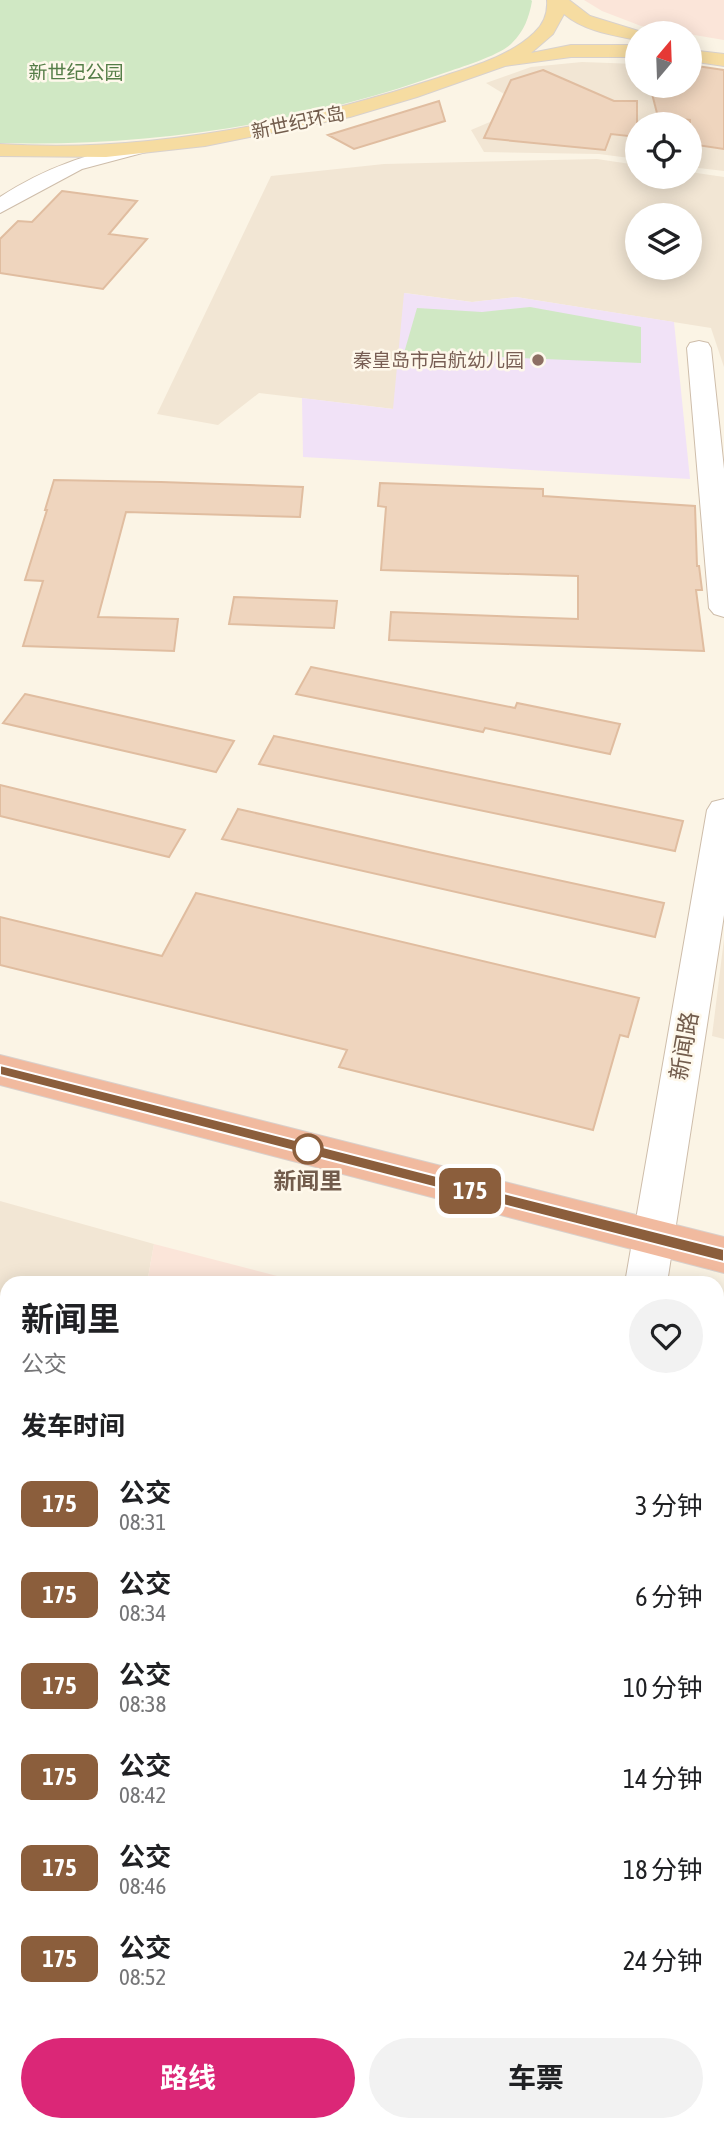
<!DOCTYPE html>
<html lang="zh">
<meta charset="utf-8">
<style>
:root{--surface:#fff;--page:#f2f2f2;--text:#202124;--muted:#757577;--accent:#db2777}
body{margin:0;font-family:"Asap Condensed","Noto Sans SC",sans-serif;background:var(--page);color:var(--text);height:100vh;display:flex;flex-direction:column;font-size:26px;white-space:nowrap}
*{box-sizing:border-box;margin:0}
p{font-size:23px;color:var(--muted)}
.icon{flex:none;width:38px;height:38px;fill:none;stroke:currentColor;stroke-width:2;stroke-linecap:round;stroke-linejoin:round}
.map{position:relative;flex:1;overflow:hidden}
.sheet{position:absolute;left:0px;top:1276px;width:724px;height:856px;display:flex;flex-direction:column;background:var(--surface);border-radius:21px 21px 0 0;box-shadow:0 4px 18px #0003}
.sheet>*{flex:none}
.badge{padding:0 14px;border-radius:10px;font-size:24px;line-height:46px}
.needle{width:46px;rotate:19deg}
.controls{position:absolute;left:625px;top:21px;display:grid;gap:14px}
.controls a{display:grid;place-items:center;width:77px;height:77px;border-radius:50%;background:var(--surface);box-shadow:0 4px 18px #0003;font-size:35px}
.map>.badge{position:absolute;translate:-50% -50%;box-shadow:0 0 0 4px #fff}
h2{padding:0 21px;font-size:26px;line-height:63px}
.round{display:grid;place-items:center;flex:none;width:74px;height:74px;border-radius:37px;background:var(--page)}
.headline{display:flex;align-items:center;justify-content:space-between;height:119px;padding:0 21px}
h1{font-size:33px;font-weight:700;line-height:52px}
.cta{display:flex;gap:14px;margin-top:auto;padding:14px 21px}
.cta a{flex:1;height:80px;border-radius:42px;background:var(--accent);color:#fff;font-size:28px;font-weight:700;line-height:80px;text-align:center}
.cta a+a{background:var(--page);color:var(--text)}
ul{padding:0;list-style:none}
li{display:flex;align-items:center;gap:21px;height:91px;padding:0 21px}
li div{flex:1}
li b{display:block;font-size:26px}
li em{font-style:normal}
li .badge{min-width:77px;font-weight:700;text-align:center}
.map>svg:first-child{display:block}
.residential{fill:#f2e6d4;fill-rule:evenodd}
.commercial{fill:#fbe5d9}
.education{fill:#f1e2f7}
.green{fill:#d0e8c4}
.building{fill:#efd5be;stroke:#e0bda0;stroke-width:2}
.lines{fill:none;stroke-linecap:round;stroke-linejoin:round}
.secondary-casing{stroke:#cebdaa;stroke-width:2}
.primary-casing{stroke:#d8d1cd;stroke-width:2}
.highway-casing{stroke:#d8d1cd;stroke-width:2}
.secondary{fill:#fff;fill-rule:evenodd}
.primary{fill:#f6dca1;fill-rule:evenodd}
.highway{fill:#f1ba9f;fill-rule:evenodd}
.line{fill:#8b5e3c;stroke:#fff;stroke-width:2}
.education-dot{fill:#8d6e63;stroke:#fef8eb;stroke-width:2.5}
.stop-dot{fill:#fff;stroke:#8b5e3c;stroke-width:3.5}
.labels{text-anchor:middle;stroke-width:5;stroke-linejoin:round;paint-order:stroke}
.far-park-label{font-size:19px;fill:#547d47;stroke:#fef8eb}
.far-street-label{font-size:19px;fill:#725c4c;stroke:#fef8eb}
.far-education-label{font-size:19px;fill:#785e54;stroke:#fef8eb;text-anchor:end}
.street-label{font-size:23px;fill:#725c4c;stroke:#fef8eb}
.stop-label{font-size:23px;font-weight:bold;fill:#725c4c;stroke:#fef8eb}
</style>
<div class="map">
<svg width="724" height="2130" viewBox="0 0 724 2130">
<rect width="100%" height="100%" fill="#fbf4e5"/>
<path class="residential" d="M582,62L637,64V86H650L658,117L724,125V171L690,167V124H637V159L599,154L484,152L471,130L504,116L509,97L486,83L531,67Z
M597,159L637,165V177H690V172L724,177V367L711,328L516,297L472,302L405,293L394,409L259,393L218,425L157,414L271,176L384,164ZM637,215H690V268H637Z
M724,939V1039L712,1036Z
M0,1201L154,1244L147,1283H7V2124L251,2125L250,2130H0Z"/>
<path class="commercial" d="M584,0H724V40L641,26L602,11Z
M154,1244L304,1283H147Z"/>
<path class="education" d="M404,293L472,302L516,297L674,322L690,479L303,457L302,398L393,409Z"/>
<path class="green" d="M0,0H531L532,1C529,18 524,31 512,43C501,55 461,67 444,73C303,124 149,147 0,143Z
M530,307L641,327V363L404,353L417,308L482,312Z
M724,1401V2130H572V2124H718V1404Z"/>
<path class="building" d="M690,65L724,70V149L690,144V120L658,117L650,86H690Z
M543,70L614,101H637V137L611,134L605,150L484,138L511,80Z
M439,101L445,121L354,149L328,135Z
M62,191L137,201L109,234L147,239L103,289L0,273V239L18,221L32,222Z
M54,480L161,482L303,487L300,517L126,512L98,617L178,619L174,651L23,646L43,581L25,580L47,510H45Z
M380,483L543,489V496L695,506L697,566H699L702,590H696L704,651L389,640L391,612L578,619V576L381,570L386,507L378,506Z
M234,597L337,601L334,628L229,624Z
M311,667L515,708L517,703L620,724L610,754L485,728L483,732L296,694Z
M25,694L234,741L216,772L3,723Z
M274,736L475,778L683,821L675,851L259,764Z
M0,785L185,830L169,857L0,816Z
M238,809L433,853L664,903L655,937L222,839Z
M196,893L639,998L628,1037L620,1035L593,1130L339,1067L347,1050L0,965V917L162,956Z"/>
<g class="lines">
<defs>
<path id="secondary" d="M139,142L146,144L149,148L146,152L82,169L0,213V197C46,167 86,155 139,142Z
M699,341L708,343L711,348L724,469V617L714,614L709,608L687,348L690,343Z
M724,799V915L667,1283H625L707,810L712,802Z
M509,2124H569L568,2130H508Z"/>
<path id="primary" d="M547,0H569L590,16L645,33H637V40C612,35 584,31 564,14L553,34L531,53L571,45H637V57H571L505,66L417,97L350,117L205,146L106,157L0,156V144C50,147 99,146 148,141C247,131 344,109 438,78C470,67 509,57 534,33C544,24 548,13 547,0Z
M690,50L724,54V66L690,61Z"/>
<path id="highway" d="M0,1055L724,1237V1273L0,1085Z"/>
</defs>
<use href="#secondary" class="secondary-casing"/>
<use href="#primary" class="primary-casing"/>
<use href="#highway" class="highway-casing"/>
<use href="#secondary" class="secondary"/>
<use href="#primary" class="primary"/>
<use href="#highway" class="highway"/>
</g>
<path class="line" d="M0,1065L724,1249V1262L0,1075Z"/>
<circle class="education-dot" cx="538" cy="360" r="7"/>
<circle class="stop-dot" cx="308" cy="1149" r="14"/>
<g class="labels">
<g class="far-park-label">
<text x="76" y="79">新世纪公园</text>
</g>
<g class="far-street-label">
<text transform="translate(298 122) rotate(-12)" y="7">新世纪环岛</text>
</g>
<g class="far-education-label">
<text x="524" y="367">秦皇岛市启航幼儿园</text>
</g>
<g class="street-label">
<text transform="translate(684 1046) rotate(-80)" y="8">新闻路</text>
</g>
<g class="stop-label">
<text x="308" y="1189">新闻里</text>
</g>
</g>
</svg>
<div class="controls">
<a><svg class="needle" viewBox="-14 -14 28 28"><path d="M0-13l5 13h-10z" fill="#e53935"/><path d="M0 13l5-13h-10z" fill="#757577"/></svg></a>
<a><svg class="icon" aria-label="locate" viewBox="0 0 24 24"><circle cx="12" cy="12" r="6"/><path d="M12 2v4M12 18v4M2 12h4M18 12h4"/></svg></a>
<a><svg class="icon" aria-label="layers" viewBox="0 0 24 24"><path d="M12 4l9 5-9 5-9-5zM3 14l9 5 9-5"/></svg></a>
</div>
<b class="badge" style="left:470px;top:1191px;background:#8b5e3c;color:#fff">175</b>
<section class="sheet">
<div class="headline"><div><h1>新闻里</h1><p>公交</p></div><a class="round"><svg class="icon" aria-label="heart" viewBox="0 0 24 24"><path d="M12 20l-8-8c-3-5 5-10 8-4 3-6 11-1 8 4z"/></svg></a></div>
<h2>发车时间</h2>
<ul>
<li><span class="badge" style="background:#8b5e3c;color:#fff">175</span><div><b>公交</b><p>08:31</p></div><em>3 分钟</em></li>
<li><span class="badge" style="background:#8b5e3c;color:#fff">175</span><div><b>公交</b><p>08:34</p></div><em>6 分钟</em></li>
<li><span class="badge" style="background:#8b5e3c;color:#fff">175</span><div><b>公交</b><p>08:38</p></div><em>10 分钟</em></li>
<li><span class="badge" style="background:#8b5e3c;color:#fff">175</span><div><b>公交</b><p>08:42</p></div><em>14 分钟</em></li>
<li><span class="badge" style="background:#8b5e3c;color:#fff">175</span><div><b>公交</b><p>08:46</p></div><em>18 分钟</em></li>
<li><span class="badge" style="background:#8b5e3c;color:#fff">175</span><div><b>公交</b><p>08:52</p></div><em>24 分钟</em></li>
</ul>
<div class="cta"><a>路线</a><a>车票</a></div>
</section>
</div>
